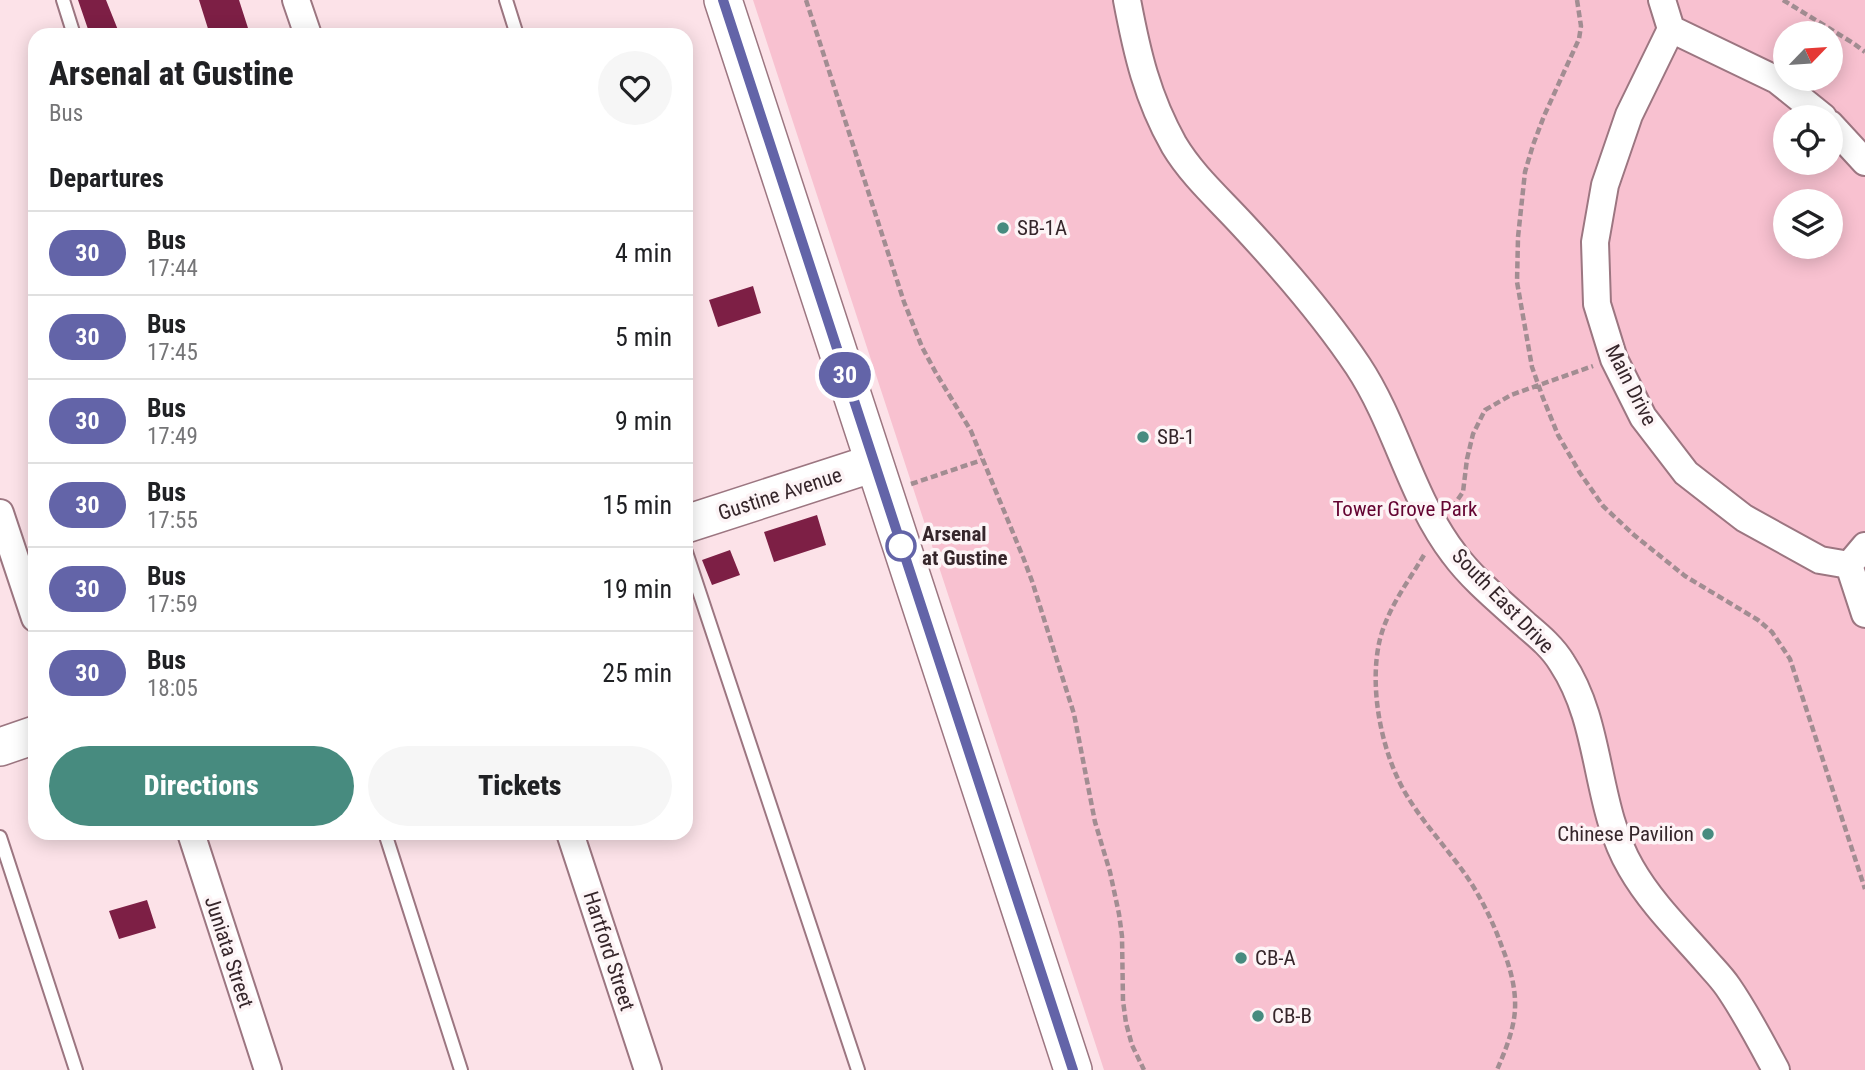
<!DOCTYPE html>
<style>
:root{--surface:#fff;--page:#f6f6f6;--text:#202124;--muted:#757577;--line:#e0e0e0;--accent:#478b7f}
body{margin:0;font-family:"Roboto Condensed",sans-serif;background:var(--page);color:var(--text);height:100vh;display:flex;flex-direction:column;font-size:26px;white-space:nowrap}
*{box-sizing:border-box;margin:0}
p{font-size:23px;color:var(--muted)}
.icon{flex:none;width:38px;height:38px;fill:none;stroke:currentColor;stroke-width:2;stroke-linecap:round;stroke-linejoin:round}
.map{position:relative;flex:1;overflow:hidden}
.sheet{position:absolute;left:28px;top:28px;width:665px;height:812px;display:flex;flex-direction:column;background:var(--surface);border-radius:21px;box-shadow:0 4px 18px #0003}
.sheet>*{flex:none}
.badge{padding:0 14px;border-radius:23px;font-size:24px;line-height:46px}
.needle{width:46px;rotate:65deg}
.fabs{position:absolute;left:1773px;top:21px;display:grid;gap:14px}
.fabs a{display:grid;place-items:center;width:70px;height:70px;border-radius:50%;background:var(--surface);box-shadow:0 4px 18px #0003;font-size:35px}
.map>.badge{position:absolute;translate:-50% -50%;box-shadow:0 0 0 4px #fff}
h2{padding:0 21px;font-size:26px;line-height:63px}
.round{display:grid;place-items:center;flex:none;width:74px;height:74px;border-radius:37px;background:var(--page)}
.overview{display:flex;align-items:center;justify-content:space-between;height:119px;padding:0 21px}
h1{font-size:33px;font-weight:800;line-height:52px}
.button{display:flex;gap:14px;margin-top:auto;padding:14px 21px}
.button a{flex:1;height:80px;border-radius:42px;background:var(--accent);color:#fff;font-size:28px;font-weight:800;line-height:80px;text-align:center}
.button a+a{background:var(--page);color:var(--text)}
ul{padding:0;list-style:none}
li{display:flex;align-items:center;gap:21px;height:84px;padding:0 21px;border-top:2px solid var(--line)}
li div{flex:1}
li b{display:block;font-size:26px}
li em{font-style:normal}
li .badge{min-width:77px;font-weight:700;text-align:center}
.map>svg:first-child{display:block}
.green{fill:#f8c1d0;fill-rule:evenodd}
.building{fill:#7d1f45}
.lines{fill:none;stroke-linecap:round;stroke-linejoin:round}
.lane-casing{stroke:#9c7681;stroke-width:16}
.street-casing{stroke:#9c7681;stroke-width:30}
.secondary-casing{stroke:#9c7681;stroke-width:40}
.path{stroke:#a28d92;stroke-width:4.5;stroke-dasharray:7 3.5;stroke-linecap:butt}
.lane{stroke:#fff;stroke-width:12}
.street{stroke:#fff;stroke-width:26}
.secondary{stroke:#fff;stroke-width:37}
.line-casing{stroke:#fff;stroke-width:16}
.line{stroke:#6364a8;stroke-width:10}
.poi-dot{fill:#478b7f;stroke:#fdf4f6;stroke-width:2.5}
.stop-dot{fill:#fff;stroke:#6364a8;stroke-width:3.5}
.labels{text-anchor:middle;stroke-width:7;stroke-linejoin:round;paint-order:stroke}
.poi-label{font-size:21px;fill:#36262b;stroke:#fdf4f6;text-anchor:start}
.street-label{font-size:21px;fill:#36262b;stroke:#fdf4f6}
.park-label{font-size:21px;fill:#630331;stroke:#fdf4f6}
.stop-label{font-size:21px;font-weight:bold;fill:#36262b;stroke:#fdf4f6;text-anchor:start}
</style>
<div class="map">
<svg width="1865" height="1070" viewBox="0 0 1865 1070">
<rect width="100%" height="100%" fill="#fce2e8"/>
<path class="green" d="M753,0H1865V1070H1104ZM1785,33H1830V79H1785ZM1785,117H1830V163H1785ZM1785,201H1830V247H1785Z"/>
<path class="building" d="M78,0H106L120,35H90Z
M199,0H239L248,28L228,35H210Z
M753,286L761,313L718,327L709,300Z
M817,515L826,545L774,562L764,532Z
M730,550L740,575L712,585L702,560Z
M147,900L156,928L119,939L109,911Z"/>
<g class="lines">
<defs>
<path id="lane" d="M63,0L74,35
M506,0L517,35
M686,552L858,1070
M385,833L461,1070
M0,837L76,1070"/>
<path id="street" d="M296,0L308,35
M1127,0C1137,53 1147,97 1174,145C1192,175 1218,198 1241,223C1283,268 1324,315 1358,366C1397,425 1411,498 1454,554C1473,580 1503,604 1527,626C1540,637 1553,648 1562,663C1603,725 1594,805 1631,868C1651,903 1681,932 1707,962C1714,970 1722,978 1728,987C1746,1013 1761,1042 1776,1070
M1662,0L1671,29
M1823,117L1777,80L1671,29L1629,115L1605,185L1595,242L1597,304L1614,359L1643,417L1686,473L1744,518L1820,560L1849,565
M1830,124L1865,162
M0,513L35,618
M1849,565L1865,614
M1849,565L1865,546
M191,833L268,1070
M570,833L648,1070"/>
<path id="secondary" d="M723,0L1073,1070
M686,524L874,463
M0,747L35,735"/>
</defs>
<use href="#lane" class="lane-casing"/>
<use href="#street" class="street-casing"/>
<use href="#secondary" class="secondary-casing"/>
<path class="path" d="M806,0L904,302L922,347L936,373L971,431L1023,557L1032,581L1074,714L1095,822L1110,872L1119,914L1122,936L1123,1001L1126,1023L1132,1045L1144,1070
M1577,0L1581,26L1579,39L1544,116L1533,145L1525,172L1518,237L1517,282L1532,367L1543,398L1558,435L1580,473L1603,506L1634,535L1685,576L1758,620L1772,632L1790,659L1865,889
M1783,0L1853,43L1865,52
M911,484L982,460
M1452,508L1463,492L1467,459L1473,434L1485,410L1511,395L1593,366
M1424,555C1408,582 1388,608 1380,639C1368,688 1382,757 1409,799C1424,823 1443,844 1460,867C1478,891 1492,919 1502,947C1510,967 1516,988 1515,1009C1514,1030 1505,1051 1497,1070"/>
<use href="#lane" class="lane"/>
<use href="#street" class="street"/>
<use href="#secondary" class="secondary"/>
</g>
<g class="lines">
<defs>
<path id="line" d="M723,0L1073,1070"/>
</defs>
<use href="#line" class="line-casing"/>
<use href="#line" class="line"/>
</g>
<g class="poi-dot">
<circle cx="1003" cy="228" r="7"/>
<circle cx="1143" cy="437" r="7"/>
<circle cx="1708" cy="834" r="7"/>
<circle cx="1241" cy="958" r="7"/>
<circle cx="1258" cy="1016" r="7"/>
</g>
<circle class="stop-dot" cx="901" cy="546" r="14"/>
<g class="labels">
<g class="poi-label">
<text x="1017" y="235">SB-1A</text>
<text x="1157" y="444">SB-1</text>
<text x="1694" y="841" text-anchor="end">Chinese Pavilion</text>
<text x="1255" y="965">CB-A</text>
<text x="1272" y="1023">CB-B</text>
</g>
<g class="street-label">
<text transform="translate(1631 385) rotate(63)" y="7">Main Drive</text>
<text transform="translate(780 494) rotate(-18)" y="7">Gustine Avenue</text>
<text transform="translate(1503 601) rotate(46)" y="7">South East Drive</text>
<text transform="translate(609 951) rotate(72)" y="7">Hartford Street</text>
<text transform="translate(229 952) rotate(72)" y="7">Juniata Street</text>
</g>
<g class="park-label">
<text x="1405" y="516">Tower Grove Park</text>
</g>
<g class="stop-label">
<text x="922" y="541">Arsenal<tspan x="922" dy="24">at Gustine</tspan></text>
</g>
</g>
</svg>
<div class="fabs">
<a><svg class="needle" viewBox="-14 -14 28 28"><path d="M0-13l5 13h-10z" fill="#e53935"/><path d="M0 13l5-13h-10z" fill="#757577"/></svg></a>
<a><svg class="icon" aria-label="locate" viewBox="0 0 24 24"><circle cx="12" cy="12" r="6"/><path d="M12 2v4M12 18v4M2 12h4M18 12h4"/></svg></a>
<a><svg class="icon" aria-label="layers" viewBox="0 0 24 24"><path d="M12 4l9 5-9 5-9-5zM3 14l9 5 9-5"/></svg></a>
</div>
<b class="badge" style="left:845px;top:375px;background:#6364a8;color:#fff">30</b>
<section class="sheet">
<div class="overview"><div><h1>Arsenal at Gustine</h1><p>Bus</p></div><a class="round"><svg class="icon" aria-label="heart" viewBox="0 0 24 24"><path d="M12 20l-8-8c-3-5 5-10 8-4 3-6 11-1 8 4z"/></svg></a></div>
<h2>Departures</h2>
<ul>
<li><span class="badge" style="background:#6364a8;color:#fff">30</span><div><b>Bus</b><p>17:44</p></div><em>4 min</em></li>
<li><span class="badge" style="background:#6364a8;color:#fff">30</span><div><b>Bus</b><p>17:45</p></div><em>5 min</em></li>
<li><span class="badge" style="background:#6364a8;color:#fff">30</span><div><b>Bus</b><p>17:49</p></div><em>9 min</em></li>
<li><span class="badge" style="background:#6364a8;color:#fff">30</span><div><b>Bus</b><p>17:55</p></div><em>15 min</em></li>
<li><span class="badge" style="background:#6364a8;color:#fff">30</span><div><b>Bus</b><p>17:59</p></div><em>19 min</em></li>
<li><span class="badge" style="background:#6364a8;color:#fff">30</span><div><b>Bus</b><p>18:05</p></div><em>25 min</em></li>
</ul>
<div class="button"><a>Directions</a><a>Tickets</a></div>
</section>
</div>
